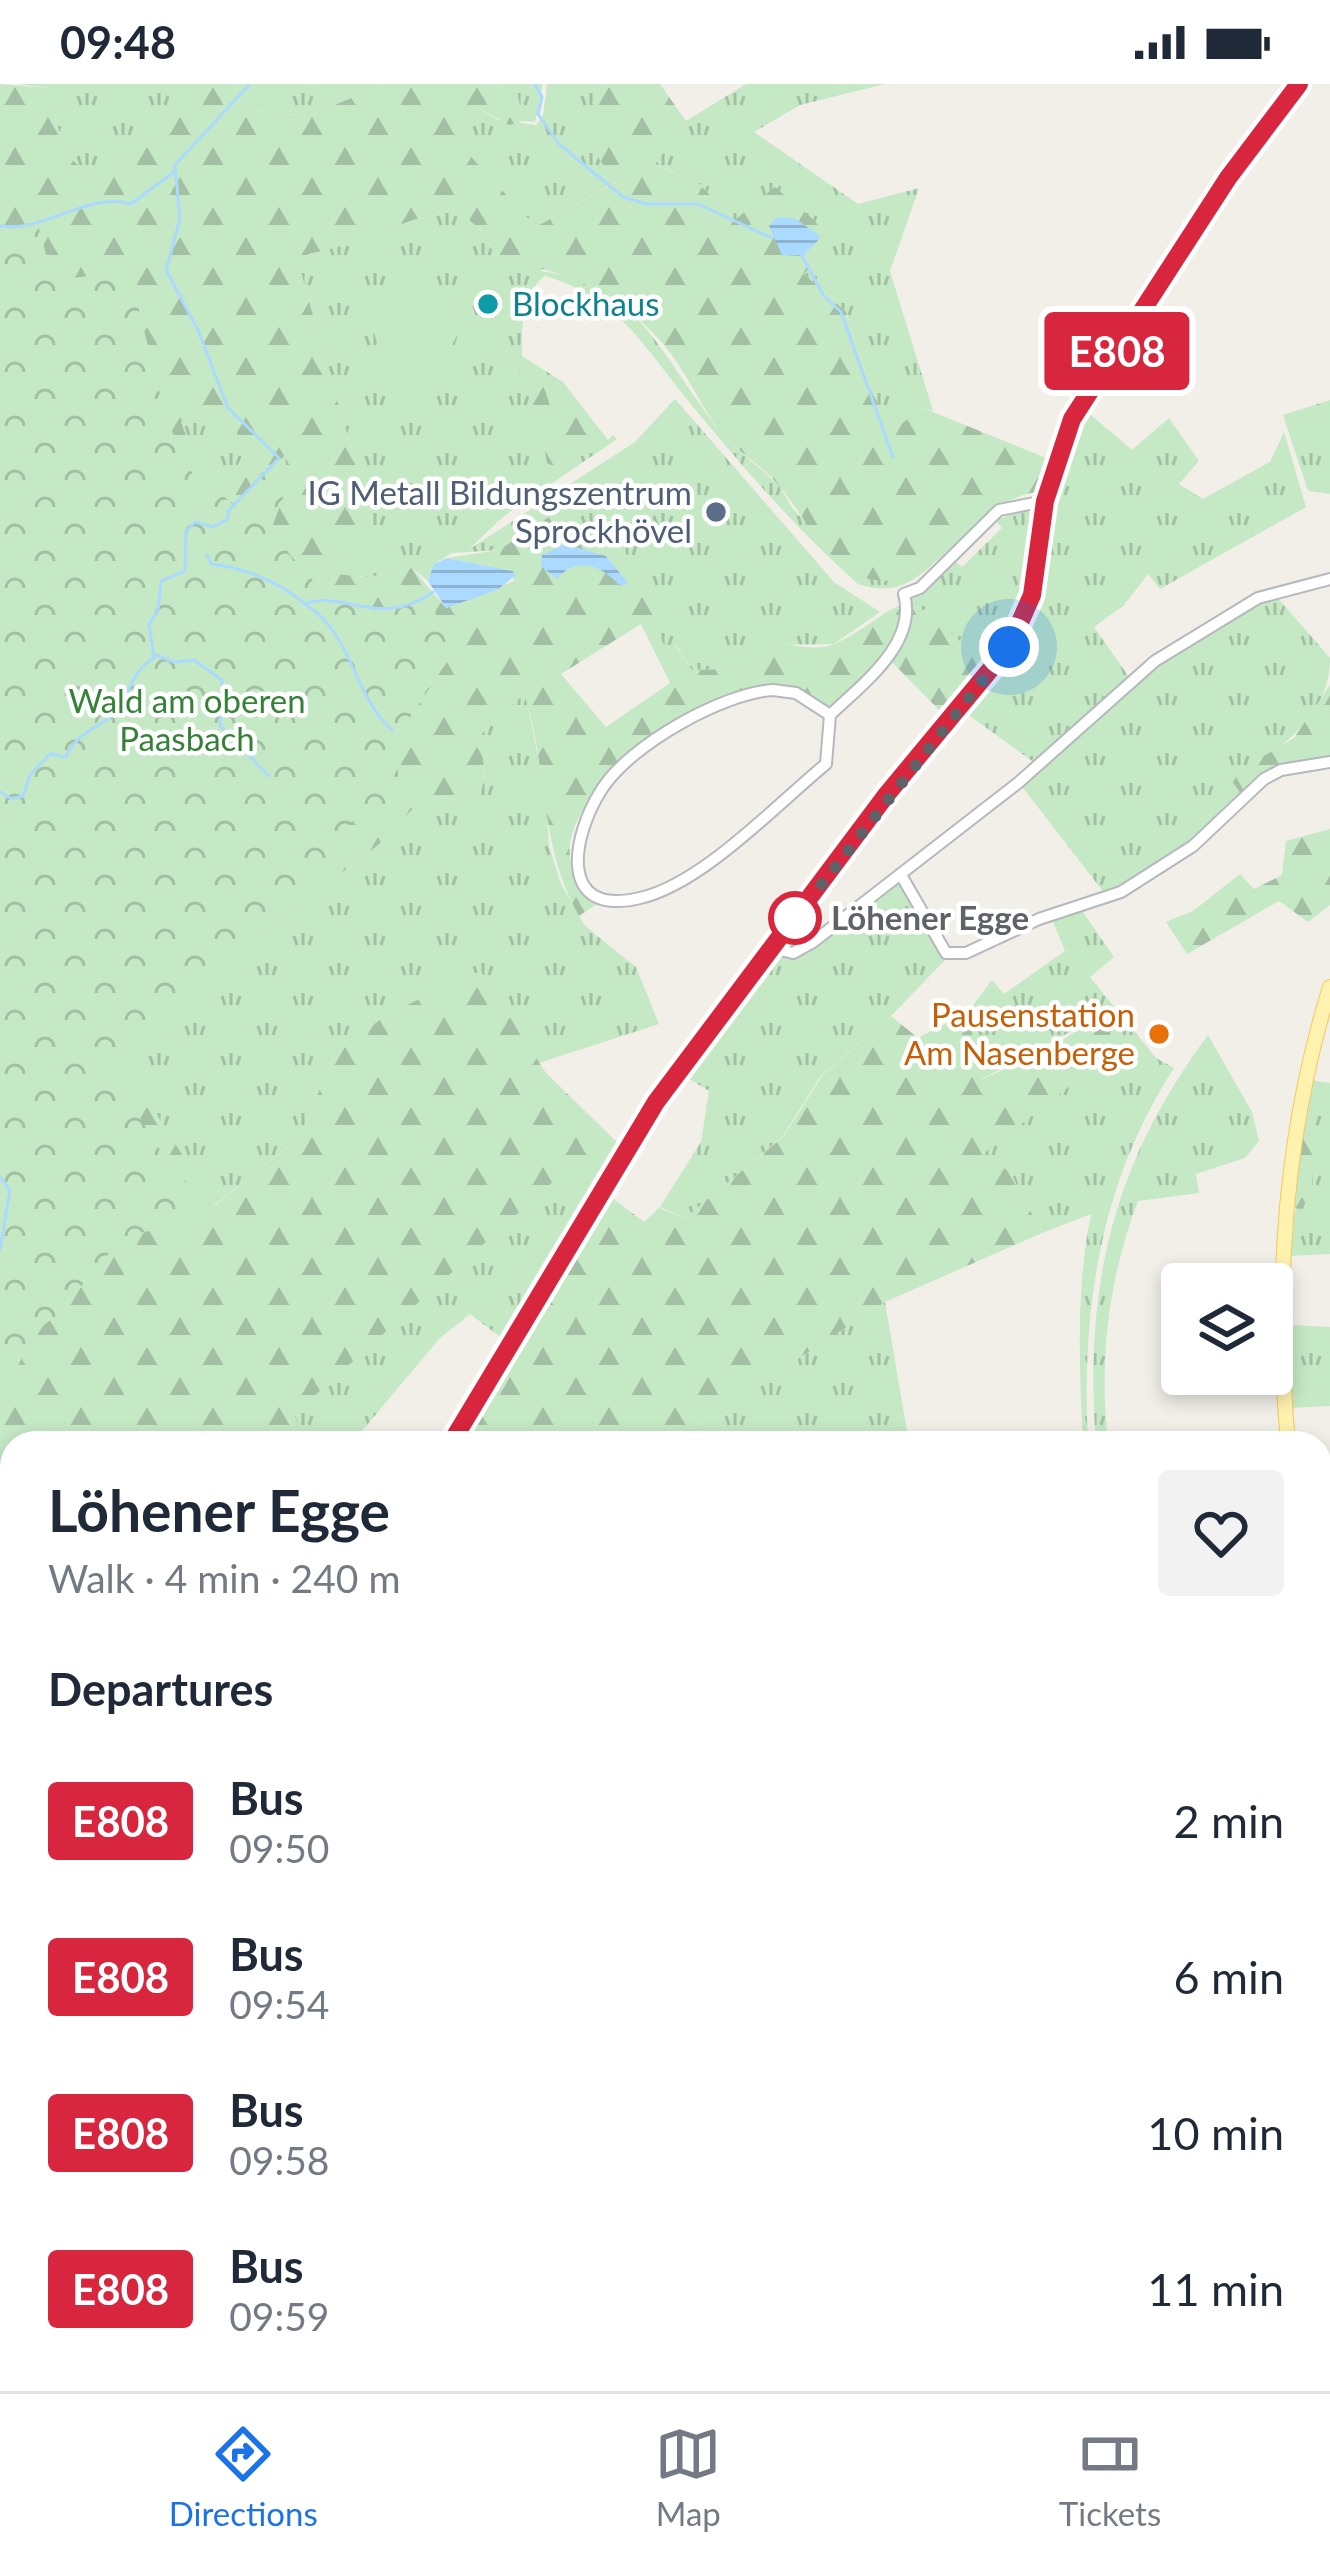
<!DOCTYPE html>
<meta charset="utf-8">
<style>
:root{--surface:#fff;--page:#f2f2f3;--text:#1f2937;--muted:#747a83;--line:#e0e1e3;--accent:#1a73e8}
body{margin:0;font-family:Lato,sans-serif;background:var(--page);color:var(--text);height:100vh;display:flex;flex-direction:column;font-size:45px;white-space:nowrap}
*{box-sizing:border-box;margin:0}
p{font-size:39px;color:var(--muted)}
.icon{flex:none;width:66px;height:66px;fill:none;stroke:currentColor;stroke-width:2;stroke-linecap:round;stroke-linejoin:round}
.map{position:relative;flex:1;overflow:hidden}
.side{position:absolute;left:0px;top:1347px;width:1332px;height:960px;display:flex;flex-direction:column;background:var(--surface);border-radius:36px 36px 0 0;box-shadow:0 6px 18px #0003}
.side>*{flex:none}
.badge{padding:0 24px;border-radius:9px;font-size:42px;line-height:78px}
.buttons{position:absolute;left:1161px;top:1179px;display:grid;gap:24px}
.buttons a{display:grid;place-items:center;width:132px;height:132px;border-radius:12px;background:var(--surface);box-shadow:0 6px 18px #0003;font-size:60px}
.you{position:absolute;width:60px;height:60px;margin:-30px;border:9px solid #fff;border-radius:50%;background:#1a73e8;box-shadow:0 0 0 18px #1a73e833}
.map>.badge{position:absolute;translate:-50% -50%;box-shadow:0 0 0 6px #fff}
h2{padding:0 48px;font-size:45px;line-height:108px}
.round{display:grid;place-items:center;flex:none;width:126px;height:126px;border-radius:12px;background:var(--page)}
.summary{display:flex;align-items:center;justify-content:space-between;height:204px;padding:0 48px}
h1{font-size:57px;font-weight:700;line-height:90px}
ul{padding:0;list-style:none}
li{display:flex;align-items:center;gap:36px;height:156px;padding:0 48px}
li div{flex:1}
li b{display:block;font-size:45px}
li em{font-style:normal}
li .badge{min-width:132px;font-weight:700;text-align:center}
.status{display:flex;justify-content:space-between;align-items:center;height:84px;padding:0 60px;background:var(--surface);direction:ltr}
.status svg{height:33px;fill:currentColor}
.menu{display:flex;justify-content:space-around;align-items:center;height:168px;border-top:3px solid var(--line);background:var(--surface);font-size:33px;color:var(--muted)}
.menu a{display:grid;justify-items:center;gap:6px}
.menu .selected{color:var(--accent)}
.map>svg:first-child{display:block}
.grass{fill:url(#grass-tufts)}
.forest{fill:url(#forest-firs);fill-rule:evenodd}
.park{fill:url(#park-crowns)}
.pitch{fill:#c5e8c5}
.water{fill:url(#water-rules)}
.lines{fill:none;stroke-linecap:round;stroke-linejoin:round}
.stream{stroke:#aadaff;stroke-width:3}
.minor-casing{stroke:#b5b8bc;stroke-width:14}
.major-casing{stroke:#f2c960;stroke-width:16}
.minor{stroke:#fff;stroke-width:10}
.major{stroke:#fff2af;stroke-width:14}
.line-casing{stroke:#fff;stroke-width:27}
.line{stroke:#d7263d;stroke-width:18}
.walk{stroke:#5f6368;stroke-width:12;stroke-dasharray:0 21.6}
.culture-dot{fill:#0f9aa8;stroke:#fff;stroke-width:4.5}
.service-dot{fill:#5c6f8a;stroke:#fff;stroke-width:4.5}
.stop-dot{fill:#fff;stroke:#d7263d;stroke-width:6}
.food-dot{fill:#e8710a;stroke:#fff;stroke-width:4.5}
.labels{text-anchor:middle;stroke-width:9;stroke-linejoin:round;paint-order:stroke}
.culture-label{font-size:33px;fill:#0d838f;stroke:#fff;text-anchor:start}
.service-label{font-size:33px;fill:#4e5e75;stroke:#fff;text-anchor:end}
.park-label{font-size:33px;fill:#348238;stroke:#fff}
.stop-label{font-size:33px;font-weight:bold;fill:#5f6368;stroke:#fff;text-anchor:start}
.food-label{font-size:33px;fill:#c56008;stroke:#fff;text-anchor:end}
</style>
<div class="status"><b>09:48</b><svg viewBox="0 0 49 12"><path d="M0 12V9h3v3zM5 12V6h3v6zM10 12V3h3v9zM15 12V0h3v12zM26 1h20v11H26zM47 4h2v5h-2z"/></svg></div>
<div class="map">
<svg width="1330" height="2307" viewBox="0 0 1330 2307">
<defs>
<pattern id="grass-tufts" width="24" height="20" patternUnits="userSpaceOnUse" patternTransform="scale(3)"><rect width="24" height="20" fill="#c5e8c5"/><path d="M3 7l-1-3M5 7V3M7 7l1-3M15 17l-1-3M17 17v-4M19 17l1-3" fill="none" stroke="#a3c0a4"/></pattern>
<pattern id="forest-firs" width="22" height="20" patternUnits="userSpaceOnUse" patternTransform="scale(3)"><rect width="22" height="20" fill="#c5e8c5"/><path d="M5 1l3.5 6h-7zM16 11l3.5 6h-7z" fill="#a3c0a4"/></pattern>
<pattern id="park-crowns" width="20" height="18" patternUnits="userSpaceOnUse" patternTransform="scale(3)"><rect width="20" height="18" fill="#c5e8c5"/><path d="M2 6a3 3 0 1 1 6 0M12 15a3 3 0 1 1 6 0" fill="none" stroke="#a3c0a4"/></pattern>
<pattern id="water-rules" width="6" height="5" patternUnits="userSpaceOnUse" patternTransform="scale(3)"><rect width="6" height="5" fill="#aadaff"/><path d="M0 2.5h6" fill="none" stroke="#8eb4d2"/></pattern>
</defs>
<rect width="100%" height="100%" fill="#f1efe8"/>
<path class="grass" d="M18,0H92L97,11L122,2H165L183,24L100,101L65,69L47,4Z
M260,0H386L307,32L236,25Z
M488,0H543L535,38L523,37L517,8Z
M547,0H608L594,10L617,97L536,143L460,62L478,24L498,36L536,41L543,32Z
M746,0H885L800,21L754,48L858,120L919,104L890,187L933,327L923,324L893,347L872,309L846,228L804,190L835,155L735,136L699,100L654,80L686,37Z
M455,125L479,144L504,185C636,185 651,260 720,347C735,365 757,381 774,397C784,406 787,418 795,427C821,454 864,475 894,496L946,468C918,494 898,514 858,500C795,444 735,375 682,309C640,256 614,212 545,192C520,211 522,243 522,272L563,298L608,356L613,351L617,355L504,432L468,466L635,358L675,315L834,498L880,528L834,560L768,561L752,584L692,586L676,561L664,562L601,457L552,431L499,466L452,469L434,480L428,497L412,484L370,493L321,490L320,478L364,467L375,449L301,189L308,170C360,160 403,135 455,125Z
M1330,316V410L1308,407L1283,331Z
M214,325L248,362L231,394C199,395 191,363 181,338Z
M1085,326L1132,366L1169,334L1199,377L1179,400L1203,415L1270,378L1284,348L1306,423L1160,505L1148,490L1124,521L1094,543L1129,593L1035,679L963,627C991,592 1025,556 1038,512C1058,447 1047,385 1085,326Z
M1026,426L1038,434C1033,489 1022,536 988,581L911,516L954,476L962,483L1002,444L995,436Z
M1276,512L1330,574C1330,634 1279,668 1229,693L1243,713L1155,787L1105,810L1020,700L1134,595L1257,517Z
M525,609L545,707L549,762L561,800L585,842L636,883L659,940L539,979L481,888L325,991L302,1051L213,1122L114,962L378,761L426,711L470,718C493,700 484,678 477,654Z
M900,796L948,873L891,932L820,993L783,1052L686,1134L660,1123L701,1058L709,1007L683,991L775,872L798,869Z
M1081,825L1114,873L1090,893L1156,974L1174,984C1100,1098 1081,1227 1088,1359L1083,1357C1079,1283 1076,1204 1091,1130L1042,1149L1010,1088L982,1070L1108,972L1113,925L980,996L968,928L992,896L1004,910L1065,867L1051,833Z
M1208,951L1252,1028L1259,1057L1245,1074L1196,1090L1199,1109L1138,1117C1108,1196 1099,1275 1108,1359H1096C1084,1201 1113,1079 1208,951Z
M1310,996L1330,999V1170L1287,1172L1317,1014L1307,1010Z
M566,1085L587,1122L508,1259L470,1230L439,1255L352,1359H306L293,1330Z
M885,1218L909,1359H669Z
M1288,1241L1330,1243V1322L1291,1324Z
M1330,1621V1806L1320,1822V1625Z
M12,1649V1844L0,1860V1662Z
M1320,1935L1330,1971V2172L1320,2176Z
M12,2111V2191L0,2197V2119Z
M225,2295H402L407,2299L400,2307H233Z"/>
<path class="forest" d="M0,0L47,4L65,69L100,101L183,24L165,2L122,3L97,11L92,0H260L237,25L307,32L386,0H488L517,8L523,37L509,41L478,24L461,62L536,143L616,98L594,68V10L608,0H660L686,37L655,81L699,100L735,136L775,103L836,155L804,190L846,228L872,309L893,346L923,324L1049,375L1037,408C975,417 953,486 893,496C837,505 808,435 779,402C762,381 736,367 719,346C699,319 686,287 664,261C632,223 591,198 543,185L535,191L504,185L479,144L455,125C403,135 360,160 308,170L301,189L375,449L364,467L320,478L321,489L370,493L412,484L446,524L514,497L512,487L447,474L499,466L552,431L601,457L620,459L657,525L654,538L664,561H675L692,586L752,584L768,561C791,557 813,569 835,560C862,548 882,527 911,516L988,581L945,632L885,571L830,623C809,611 787,599 761,603C726,608 698,629 670,648C616,684 523,754 597,820L579,832C538,760 549,686 524,610L477,654C484,678 493,700 470,718L426,711L378,761L114,962L214,1122L302,1051L325,991L344,963L388,930L480,887L546,989L622,1063L587,1122L566,1086L294,1330L306,1359H12V1649L0,1662ZM214,325L248,362L231,394C199,395 191,363 181,338ZM641,540L670,599L606,643L561,590Z
M521,277L539,287L550,322L568,329L576,325L587,336L591,359L566,389L547,379L542,347L518,286Z
M1330,601V675L1279,684L1243,713L1229,693L1294,654Z
M1330,745V821L1308,838L1279,817L1187,870L1166,838L1193,827L1240,790L1254,805L1282,791L1286,757Z
M1113,923L1108,972L983,1070L1010,1088L1042,1149L885,1218L669,1359H457L607,1110L644,1138L659,1124L685,1134L784,1052L822,992L891,932L918,954L968,928L981,996L1055,961Z
M1307,1010L1317,1013L1312,1099L1303,1125L1292,1124Z
M12,1844V2015L0,1998V1861Z
M1330,2172V2307H400L407,2300L402,2295H1320V2176Z"/>
<path class="park" d="M39,144L53,197L129,186L166,334L189,386L236,422L264,386L285,372L288,400L271,446C319,509 347,546 430,514L451,572L396,654L399,708L394,720C356,733 325,744 326,789L112,976C138,1034 163,1083 214,1123L189,1140L133,1150L100,1177L64,1226L36,1247L0,1316V145Z
M0,1521L12,1530V1640L0,1654Z"/>
<path class="pitch" d="M451,200C481,226 452,257 439,286L393,302L368,232Z"/>
<path class="water" d="M777,133L796,135L821,153L803,172L782,171L769,142Z
M565,460L606,472L628,499L620,502C603,482 576,471 557,495L541,482L542,471Z
M447,474L512,487L516,491L497,506L446,524L428,497L434,480Z"/>
<g class="lines">
<path class="stream" d="M535,0L542,13L538,30L559,60L623,113L647,120H698L772,154
M0,142C45,149 88,107 131,120L174,88
M801,170L824,212L841,228L893,373
M207,471L211,480C242,483 280,498 305,520C345,505 379,546 433,508
M305,520C354,551 352,610 392,646
M156,571L174,578L194,576L222,596L220,642L269,692
M0,708L12,715L23,712L30,691L50,670L66,673C77,644 112,641 123,619C132,600 134,586 154,574L149,540L158,527L161,497L185,487L186,448L195,438L213,443L228,435V427L279,374L228,324L198,246L166,186L180,135L175,81L250,0
M0,1093L10,1106L0,1165
M0,1527L12,1530"/>
<defs>
<path id="minor" d="M773,606L796,609L830,631L826,680C776,721 702,800 640,814C556,834 572,751 602,705C630,661 723,609 773,606Z
M830,631C861,601 918,560 904,510L920,504L999,426L1045,417
M901,791L946,869H966L1039,835L1121,808L1193,762L1264,695L1281,686L1330,678
M772,864L793,869L813,858L1018,699L1155,577L1258,514L1330,495
M451,1359L655,1018L887,710L1008,563L1032,511L1051,390L1072,335L1229,94L1300,0
M0,2061L12,2053"/>
<path id="major" d="M1288,1359C1274,1205 1284,1051 1330,903
M1320,1466L1330,1491"/>
</defs>
<use href="#minor" class="minor-casing"/>
<use href="#major" class="major-casing"/>
<use href="#minor" class="minor"/>
<use href="#major" class="major"/>
</g>
<g class="lines">
<defs>
<path id="line" d="M451,1359L656,1018L887,710L1009,563L1032,511L1045,417L1072,335L1228,94L1299,0"/>
</defs>
<use href="#line" class="line-casing"/>
<use href="#line" class="line"/>
<path class="walk" d="M795,834L1009,563"/>
</g>
<circle class="culture-dot" cx="488" cy="220" r="12"/>
<circle class="service-dot" cx="716" cy="428" r="12"/>
<circle class="stop-dot" cx="795" cy="834" r="24"/>
<circle class="food-dot" cx="1159" cy="950" r="12"/>
<g class="labels">
<g class="culture-label">
<text x="512" y="232">Blockhaus</text>
</g>
<g class="service-label">
<text x="692" y="421">IG Metall Bildungszentrum<tspan x="692" dy="38">Sprockhövel</tspan></text>
</g>
<g class="park-label">
<text x="187" y="629">Wald am oberen<tspan x="187" dy="38">Paasbach</tspan></text>
</g>
<g class="stop-label">
<text x="831" y="846">Löhener Egge</text>
</g>
<g class="food-label">
<text x="1135" y="943">Pausenstation<tspan x="1135" dy="38">Am Nasenberge</tspan></text>
</g>
</g>
</svg>
<div class="buttons">
<a><svg class="icon" aria-label="layers" viewBox="0 0 24 24"><path d="M12 4l9 5-9 5-9-5zM3 14l9 5 9-5"/></svg></a>
</div>
<div class="you" style="left:1009px;top:563px"></div>
<b class="badge" style="left:1117px;top:267px;background:#d7263d;color:#fff">E808</b>
<section class="side">
<div class="summary"><div><h1>Löhener Egge</h1><p>Walk · 4 min · 240 m</p></div><a class="round"><svg class="icon" aria-label="heart" viewBox="0 0 24 24"><path d="M12 20l-8-8c-3-5 5-10 8-4 3-6 11-1 8 4z"/></svg></a></div>
<h2>Departures</h2>
<ul>
<li><span class="badge" style="background:#d7263d;color:#fff">E808</span><div><b>Bus</b><p>09:50</p></div><em>2 min</em></li>
<li><span class="badge" style="background:#d7263d;color:#fff">E808</span><div><b>Bus</b><p>09:54</p></div><em>6 min</em></li>
<li><span class="badge" style="background:#d7263d;color:#fff">E808</span><div><b>Bus</b><p>09:58</p></div><em>10 min</em></li>
<li><span class="badge" style="background:#d7263d;color:#fff">E808</span><div><b>Bus</b><p>09:59</p></div><em>11 min</em></li>
</ul>
</section>
</div>
<nav class="menu">
<a class="selected"><svg class="icon" aria-label="directions" viewBox="0 0 24 24"><path d="M12 3l9 9-9 9-9-9zM9 14v-3h6M13 9l2 2-2 2"/></svg>Directions</a>
<a><svg class="icon" aria-label="map" viewBox="0 0 24 24"><path d="M3 6l6-2 6 2 6-2v14l-6 2-6-2-6 2zM9 4v14M15 6v14"/></svg>Map</a>
<a><svg class="icon" aria-label="tickets" viewBox="0 0 24 24"><path d="M3 7h18v10H3zM15 7v10"/></svg>Tickets</a>
</nav>
